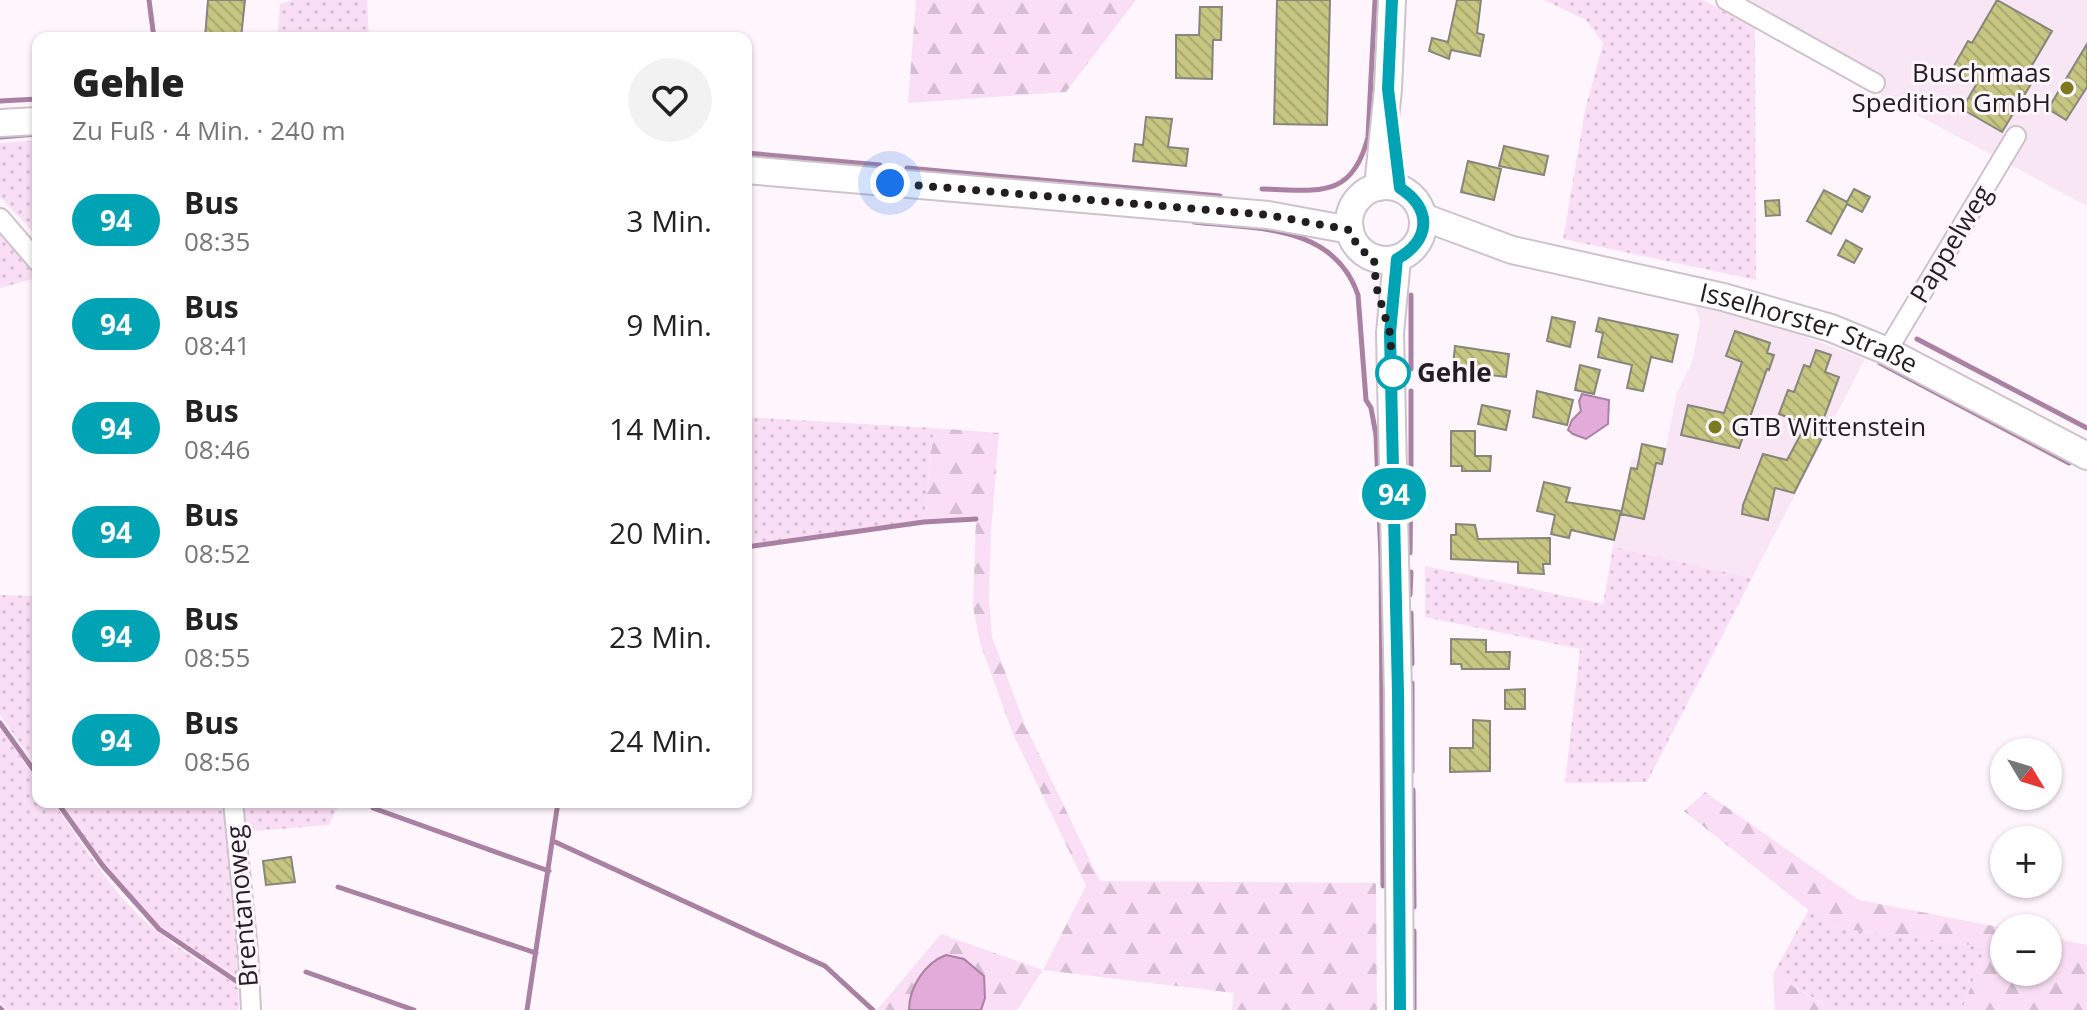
<!DOCTYPE html>
<html lang="de">
<meta charset="utf-8">
<style>
:root{--surface:#fff;--page:#f2f2f2;--text:#222;--muted:#767676}
body{margin:0;font-family:"Open Sans",sans-serif;background:var(--page);color:var(--text);height:100vh;display:flex;flex-direction:column;font-size:30px;white-space:nowrap}
*{box-sizing:border-box;margin:0}
p{font-size:26px;color:var(--muted)}
.icon{flex:none;width:44px;height:44px;fill:none;stroke:currentColor;stroke-width:2;stroke-linecap:round;stroke-linejoin:round}
.map{position:relative;flex:1;overflow:hidden}
.drawer{position:absolute;left:32px;top:32px;width:720px;height:776px;display:flex;flex-direction:column;background:var(--surface);border-radius:16px;box-shadow:0 2px 6px #0004}
.drawer>*{flex:none}
.badge{padding:0 16px;border-radius:26px;font-size:28px;line-height:52px}
.needle{width:52px;rotate:128deg}
.controls{position:absolute;left:1990px;top:738px;display:grid;gap:16px}
.controls a{display:grid;place-items:center;width:72px;height:72px;border-radius:50%;background:var(--surface);box-shadow:0 2px 6px #0004;font-size:40px}
.you{position:absolute;width:40px;height:40px;margin:-20px;border:6px solid #fff;border-radius:50%;background:#1a73e8;box-shadow:0 0 0 12px #1a73e833}
.map>.badge{position:absolute;translate:-50% -50%;box-shadow:0 0 0 4px #fff}
.round{display:grid;place-items:center;flex:none;width:84px;height:84px;border-radius:42px;background:var(--page)}
.summary{display:flex;align-items:center;justify-content:space-between;height:136px;padding:0 40px}
h1{font-size:38px;font-weight:800;line-height:60px}
ul{padding:0;list-style:none}
li{display:flex;align-items:center;gap:24px;height:104px;padding:0 40px}
li div{flex:1}
li b{display:block;font-size:30px}
li em{font-style:normal}
li .badge{min-width:88px;font-weight:700;text-align:center}
.map>svg:first-child{display:block}
.built{fill:#f8e6f4}
.grass{fill:url(#grass-dots)}
.forest{fill:url(#forest-firs)}
.water{fill:#e3abd9;stroke:#a981a2;stroke-width:2}
.lines{fill:none;stroke-linecap:round;stroke-linejoin:round}
.stream{stroke:#a981a2;stroke-width:5}
.building{fill:url(#building-back-hatch);stroke:#86867b;stroke-width:2}
.street-casing{stroke:#cec3cc;stroke-width:22}
.secondary-casing{stroke:#cec3cc;stroke-width:30}
.street{stroke:#fff;stroke-width:18}
.secondary{stroke:#fff;stroke-width:26}
.line-casing{stroke:#fff;stroke-width:18}
.line{stroke:#00a3b4;stroke-width:12}
.walk{stroke:#221e21;stroke-width:8;stroke-dasharray:0 14.4}
.poi-dot{fill:#7c791f;stroke:#fff5fd;stroke-width:3}
.stop-dot{fill:#fff;stroke:#00a3b4;stroke-width:4}
.labels{text-anchor:middle;stroke-width:6;stroke-linejoin:round;paint-order:stroke}
.poi-label{font-size:26px;fill:#221e21;stroke:#fff5fd;text-anchor:end}
.street-label{font-size:26px;fill:#221e21;stroke:#fff5fd}
.stop-label{font-size:26px;font-weight:bold;fill:#221e21;stroke:#fff5fd;text-anchor:start}
</style>
<div class="map">
<svg width="2087" height="1010" viewBox="0 0 2087 1010">
<defs>
<pattern id="grass-dots" width="8" height="8" patternUnits="userSpaceOnUse" patternTransform="scale(2)"><rect width="8" height="8" fill="#fadef5"/><path d="M2 2h.1M6 6h.1" fill="none" stroke="#d6bed2" stroke-width="1.8" stroke-linecap="round"/></pattern>
<pattern id="forest-firs" width="22" height="20" patternUnits="userSpaceOnUse" patternTransform="scale(2)"><rect width="22" height="20" fill="#fadef5"/><path d="M5 1l3.5 6h-7zM16 11l3.5 6h-7z" fill="#d6bed2"/></pattern>
<pattern id="building-back-hatch" width="6" height="6" patternUnits="userSpaceOnUse" patternTransform="scale(2)"><rect width="6" height="6" fill="#c6c581"/><path d="M-1 5l2 2M0 0l6 6M5-1l2 2" fill="none" stroke="#aaa96f"/></pattern>
</defs>
<rect width="100%" height="100%" fill="#fff5fd"/>
<path class="built" d="M1733,0H2087V206L1727,13Z
M1695,306L1769,324L1865,359L1752,578L1613,547L1632,458L1662,465L1677,393L1692,362L1700,322Z"/>
<path class="grass" d="M293,0H367L369,38H277L280,4Z
M1544,0H1703L1755,28L1756,280L1563,239L1585,110L1603,43L1586,20Z
M38,140V237L0,197V143Z
M0,234L37,278L0,288Z
M746,417L934,428L924,520L746,545Z
M1613,547L1752,578L1647,782L1565,783L1580,649L1425,617V566L1603,604Z
M0,595L38,596V769L0,715Z
M0,728L38,781V802H53C84,846 114,897 157,931C182,952 211,968 238,986L239,1010H7L0,1002Z
M61,802H218L227,815L243,953L241,980C214,962 183,945 158,924C119,890 91,844 61,802Z
M241,802H340L329,825L242,832Z
M1809,909L1830,927L1986,947L1962,1010H1824L1822,1003L1773,974Z"/>
<path class="forest" d="M916,0H1136L1066,92L908,103Z
M934,428L999,433L991,532L989,600L992,637L1025,725L1100,881L1376,883L1377,1010H1232L1234,993L1043,970L1017,1010H877L941,934L1043,970L1086,886L1013,734L980,643L973,607L976,518L924,520Z
M1705,792L1859,900L2004,928V972H2048V937L2087,945V1010H1962L1986,947L1830,927L1684,811Z
M1773,974L1822,1004L1824,1010H1775Z"/>
<path class="water" d="M1582,394L1609,400L1608,424L1586,439L1573,434L1568,430L1572,420L1581,411L1579,401Z
M946,955L964,959L984,976L985,998L981,1010H909C909,987 925,963 946,955Z"/>
<g class="lines">
<path class="stream" d="M149,0L154,38
M0,101L38,99
M0,137L38,134
M746,153L880,165
M907,168L1220,196
M1262,189C1316,190 1352,201 1368,137L1375,0
M1194,222C1256,229 1334,224 1358,295L1366,400L1371,408L1376,435L1381,558L1383,886
M1411,295V369
M1917,339L2087,428
M1880,363L2069,463
M1411,465V391
M746,547L924,522L976,519
M1410,553L1411,483
M1410,595L1411,572
M1411,613L1412,664
M1412,683V771
M0,723L38,776
M1413,790L1414,907
M57,802L103,866L159,929L239,983
M373,808L549,871
M553,841L825,966L873,1010
M338,887L536,953
M306,972L414,1010
M0,1008L2,1010
M527,1010L558,802
M1414,1010V931"/>
</g>
<path class="building" d="M208,0H245L241,38H205Z
M1277,0H1330L1327,125L1274,124Z
M1457,0H1481L1477,33L1484,35L1480,56L1451,50L1449,59L1429,51L1432,38L1448,42Z
M1997,0L2052,31L2024,79L2031,84L2002,132L1962,109L1976,85L1951,71L1968,41L1972,43Z
M1200,7H1222L1221,40H1213L1212,79L1176,78V35H1199Z
M2087,44V87L2066,120L2048,109Z
M1146,117L1172,119L1168,147L1188,149L1186,166L1133,161L1135,144L1143,145Z
M1504,146L1548,156L1544,175L1499,166Z
M1468,161L1501,169L1494,200L1461,192Z
M1854,189L1870,197L1862,212L1847,204L1831,234L1807,221L1824,190L1847,202Z
M1779,200L1780,215L1766,216L1765,201Z
M1846,240L1862,249L1854,263L1838,255Z
M1552,317L1575,322L1570,347L1547,341Z
M1599,318L1678,335L1672,362L1651,357L1643,391L1627,388L1632,365L1598,357L1603,333L1596,331Z
M1735,331L1770,343L1767,353L1774,355L1769,370L1767,369L1739,448L1681,435L1688,405L1724,413L1742,362L1726,356Z
M1455,346L1509,354L1506,377L1474,373L1473,377L1452,375Z
M1816,350L1831,355L1825,372L1839,377L1821,426L1827,428L1794,493L1775,488L1768,520L1742,514L1743,505L1763,454L1787,460L1802,432L1800,431L1803,423L1779,414L1788,390L1794,392L1804,365L1810,367Z
M1580,365L1600,370L1594,394L1575,390Z
M1537,391L1573,400L1567,425L1533,417Z
M1482,405L1510,411L1506,430L1478,424Z
M1451,431H1475V456H1491L1490,471H1462V466H1451Z
M1642,444L1665,449L1662,464L1656,463L1644,519L1621,514L1631,468L1637,469Z
M1544,482L1570,488L1566,502L1621,511L1614,540L1571,530L1569,538L1551,534L1555,515L1537,511Z
M1456,524L1475,525L1478,539L1550,538V564H1543L1544,574L1518,573V562L1451,559V535H1456Z
M1451,639L1486,640V652H1510L1509,669H1462L1461,664H1451Z
M1525,689V709H1505V690Z
M1473,720L1490,721V771L1450,772V748H1473Z
M291,857L295,882L266,885L263,861Z"/>
<g class="lines">
<defs>
<path id="street" d="M1726,0L1875,83
M0,218L38,262
M1887,351L2016,136
M233,802L248,951L251,1010"/>
<g id="secondary">
<path d="M0,123L38,121"/>
<path d="M746,170L1268,215L1350,230"/>
<circle cx="1386" cy="223" r="37"/>
<path d="M1378,187L1388,89L1392,0"/>
<path id="s1" d="M1423,217L1512,250L1723,297L1831,328L1887,351L2087,456"/>
<path d="M1397,259L1390,333L1398,694L1400,1010"/>
</g>
</defs>
<use href="#street" class="street-casing"/>
<use href="#secondary" class="secondary-casing"/>
<use href="#street" class="street"/>
<use href="#secondary" class="secondary"/>
</g>
<g class="lines">
<defs>
<path id="line" d="M1392,0L1388,89L1400,188C1433,209 1430,241 1397,259L1390,333L1398,694L1400,1010"/>
</defs>
<use href="#line" class="line-casing"/>
<use href="#line" class="line"/>
<path class="walk" d="M890,183L1268,215L1350,230C1355,244 1361,251 1374,259L1376,286L1390,333L1393,378V373"/>
</g>
<g class="poi-dot">
<circle cx="2067" cy="88" r="8"/>
<circle cx="1715" cy="427" r="8"/>
</g>
<circle class="stop-dot" cx="1393" cy="373" r="16"/>
<g class="labels">
<g class="poi-label">
<text x="2051" y="82">Buschmaas<tspan x="2051" dy="30">Spedition GmbH</tspan></text>
<text x="1731" y="436" text-anchor="start">GTB Wittenstein</text>
</g>
<g class="street-label">
<text transform="translate(1951 244) rotate(-59)" y="9">Pappelweg</text>
<text dy="9" stroke="none"><textPath href="#s1" startOffset="402">Isselhorster Straße</textPath></text>
<text transform="translate(242 906) rotate(-95)" y="9">Brentanoweg</text>
</g>
<g class="stop-label">
<text x="1417" y="382">Gehle</text>
</g>
</g>
</svg>
<div class="controls">
<a><svg class="needle" viewBox="-14 -14 28 28"><path d="M0-13l5 13h-10z" fill="#e53935"/><path d="M0 13l5-13h-10z" fill="#767676"/></svg></a>
<a>+</a>
<a>−</a>
</div>
<div class="you" style="left:890px;top:183px"></div>
<b class="badge" style="left:1394px;top:494px;background:#00a3b4;color:#fff">94</b>
<section class="drawer">
<div class="summary"><div><h1>Gehle</h1><p>Zu Fuß · 4 Min. · 240 m</p></div><a class="round"><svg class="icon" aria-label="heart" viewBox="0 0 24 24"><path d="M12 20l-8-8c-3-5 5-10 8-4 3-6 11-1 8 4z"/></svg></a></div>
<ul>
<li><span class="badge" style="background:#00a3b4;color:#fff">94</span><div><b>Bus</b><p>08:35</p></div><em>3 Min.</em></li>
<li><span class="badge" style="background:#00a3b4;color:#fff">94</span><div><b>Bus</b><p>08:41</p></div><em>9 Min.</em></li>
<li><span class="badge" style="background:#00a3b4;color:#fff">94</span><div><b>Bus</b><p>08:46</p></div><em>14 Min.</em></li>
<li><span class="badge" style="background:#00a3b4;color:#fff">94</span><div><b>Bus</b><p>08:52</p></div><em>20 Min.</em></li>
<li><span class="badge" style="background:#00a3b4;color:#fff">94</span><div><b>Bus</b><p>08:55</p></div><em>23 Min.</em></li>
<li><span class="badge" style="background:#00a3b4;color:#fff">94</span><div><b>Bus</b><p>08:56</p></div><em>24 Min.</em></li>
</ul>
</section>
</div>
